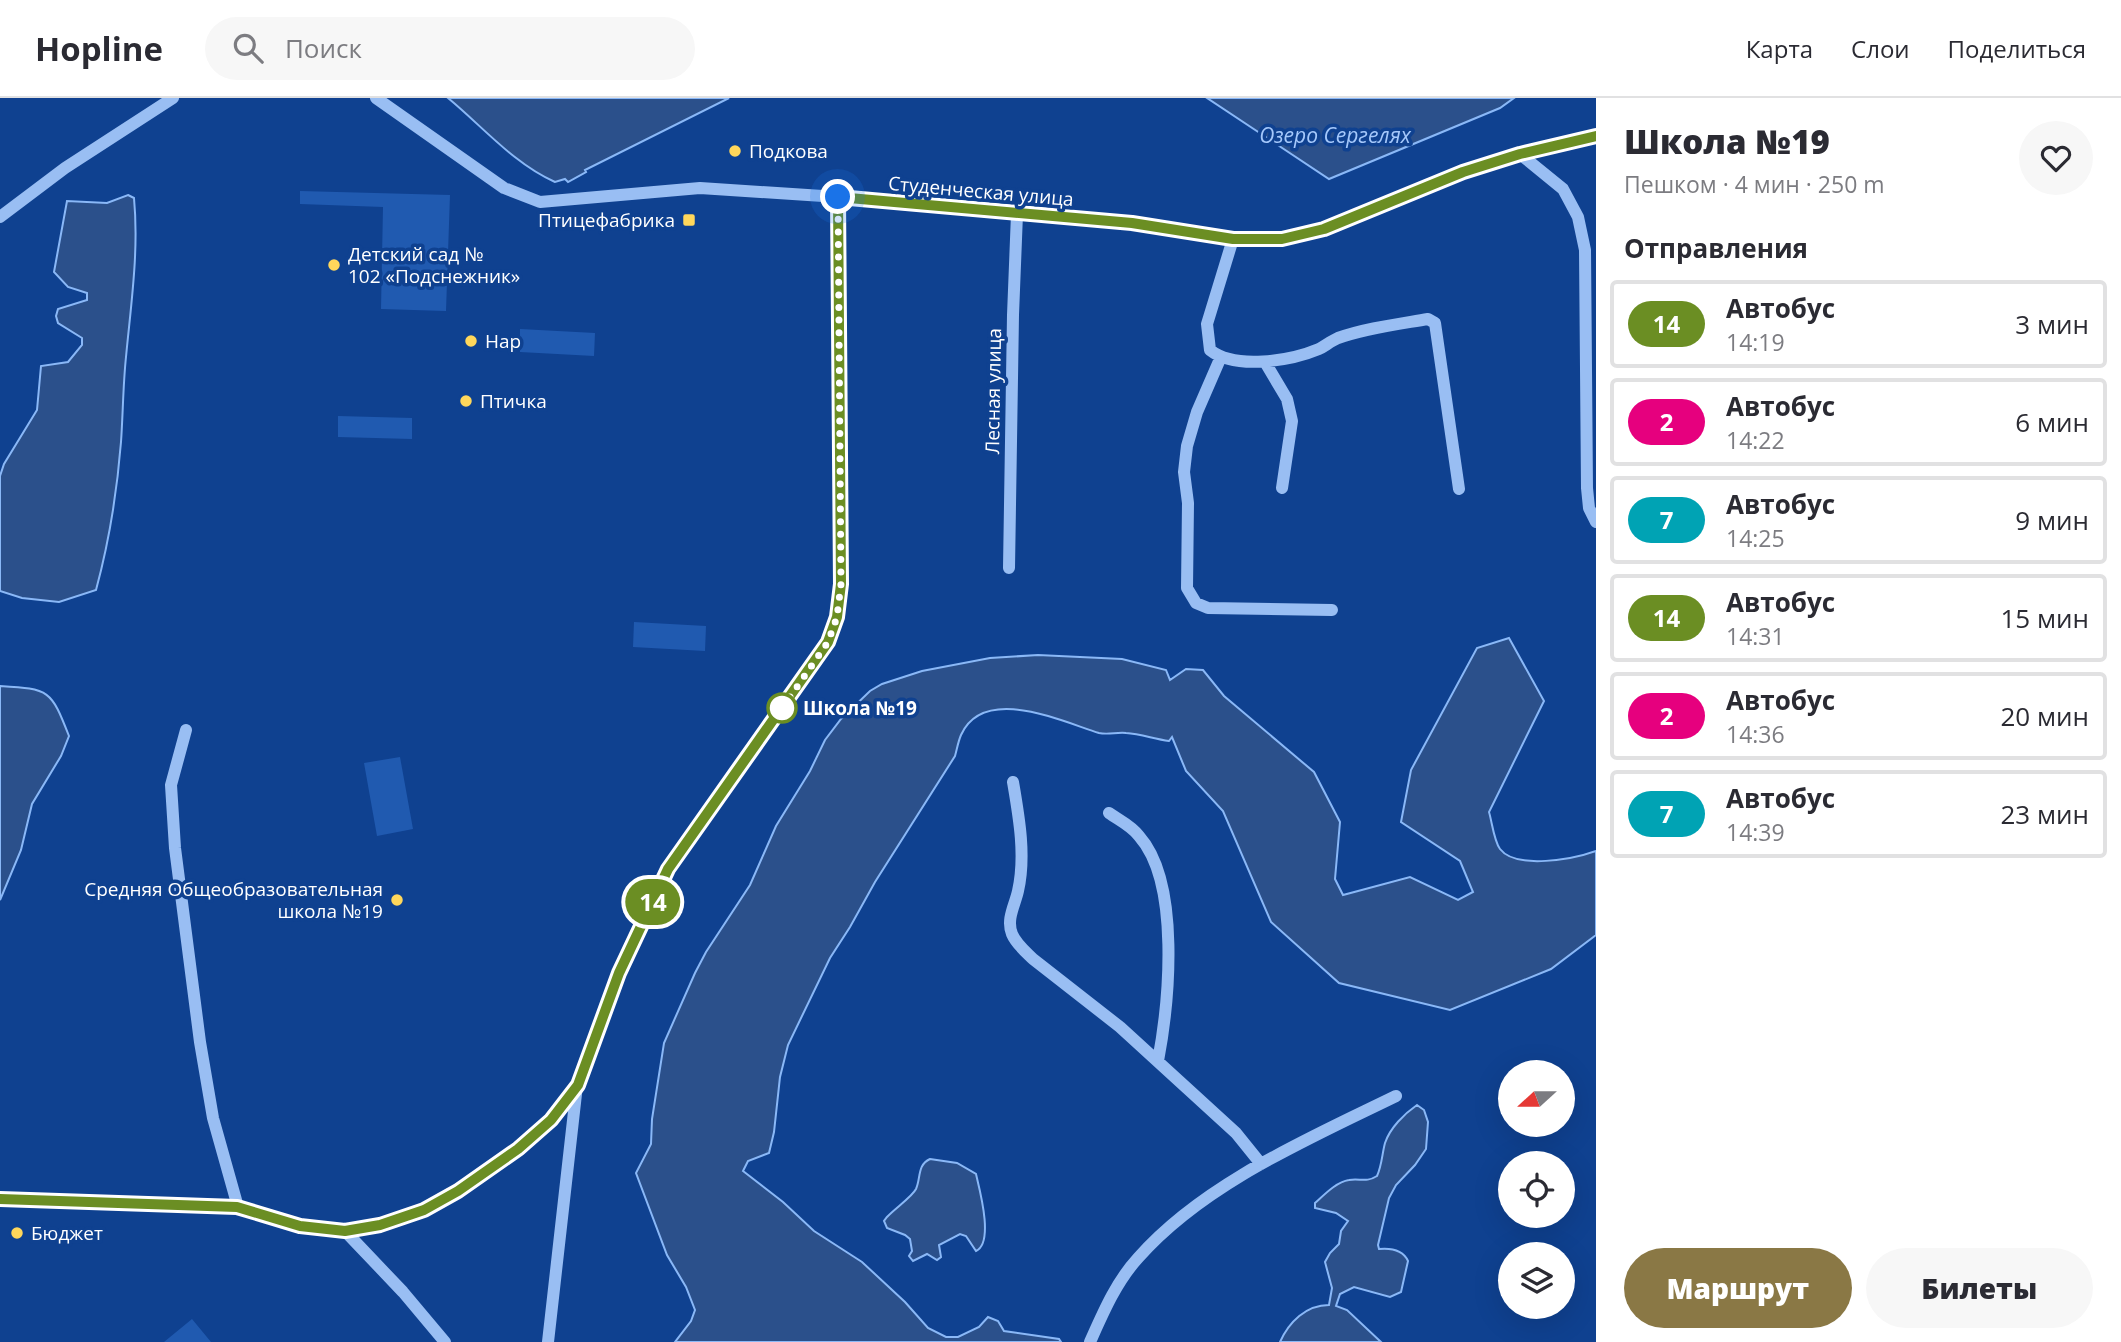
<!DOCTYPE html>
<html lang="ru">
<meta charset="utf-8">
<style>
:root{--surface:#fff;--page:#f7f7f7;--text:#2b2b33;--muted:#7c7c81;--line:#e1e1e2;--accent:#8a7845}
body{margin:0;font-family:"Open Sans",sans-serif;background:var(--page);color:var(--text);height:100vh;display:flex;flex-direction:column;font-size:26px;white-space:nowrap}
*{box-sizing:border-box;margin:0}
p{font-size:23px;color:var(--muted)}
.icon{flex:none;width:38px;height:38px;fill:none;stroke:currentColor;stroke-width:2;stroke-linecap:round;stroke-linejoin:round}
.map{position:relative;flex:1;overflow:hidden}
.drawer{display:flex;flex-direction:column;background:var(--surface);width:525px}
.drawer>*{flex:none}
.badge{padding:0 14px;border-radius:23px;font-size:24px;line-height:46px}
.needle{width:46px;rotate:249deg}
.fabs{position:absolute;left:1498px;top:962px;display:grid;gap:14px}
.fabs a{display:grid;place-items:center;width:77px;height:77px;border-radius:50%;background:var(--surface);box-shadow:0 7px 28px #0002;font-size:35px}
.you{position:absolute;width:35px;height:35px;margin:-18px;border:5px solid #fff;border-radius:50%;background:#1a73e8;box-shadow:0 0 0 10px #1a73e833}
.map>.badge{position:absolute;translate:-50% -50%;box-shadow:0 0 0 4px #fff}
h2{padding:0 28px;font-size:26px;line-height:63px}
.round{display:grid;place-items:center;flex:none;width:74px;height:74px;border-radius:37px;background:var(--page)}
.summary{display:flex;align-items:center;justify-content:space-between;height:119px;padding:0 28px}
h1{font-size:33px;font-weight:800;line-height:52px}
.action{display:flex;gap:14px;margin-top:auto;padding:14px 28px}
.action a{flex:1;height:80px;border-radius:42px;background:var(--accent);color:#fff;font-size:28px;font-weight:800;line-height:80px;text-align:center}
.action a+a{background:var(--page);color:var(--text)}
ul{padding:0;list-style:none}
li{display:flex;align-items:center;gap:21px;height:88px;margin:0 14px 10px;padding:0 14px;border:4px solid var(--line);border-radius:7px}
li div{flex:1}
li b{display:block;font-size:26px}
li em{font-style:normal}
li .badge{min-width:77px;font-weight:700;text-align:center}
header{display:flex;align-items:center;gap:42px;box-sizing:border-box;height:98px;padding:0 35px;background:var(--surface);border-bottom:2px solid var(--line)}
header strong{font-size:33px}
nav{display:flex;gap:38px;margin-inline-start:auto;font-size:24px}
.search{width:490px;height:63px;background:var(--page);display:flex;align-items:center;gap:18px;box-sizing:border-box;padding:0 24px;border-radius:38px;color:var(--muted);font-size:26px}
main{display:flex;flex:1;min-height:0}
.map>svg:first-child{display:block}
.green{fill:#205ab0}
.water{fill:#2b508b;stroke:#8ab8f7;stroke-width:2}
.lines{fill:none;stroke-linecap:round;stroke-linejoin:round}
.minor{stroke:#99bef3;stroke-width:12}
.line-casing{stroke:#fff;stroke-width:16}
.line{stroke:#6b8e23;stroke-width:10}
.walk{stroke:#fff;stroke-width:7;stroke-dasharray:0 12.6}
.poi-dot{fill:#ffd75b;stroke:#0f4190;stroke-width:2.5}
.stop-dot{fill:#fff;stroke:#6b8e23;stroke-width:3.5}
.labels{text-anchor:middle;stroke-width:7;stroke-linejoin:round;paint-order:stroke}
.poi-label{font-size:19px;fill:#fff;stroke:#0f4190;text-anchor:start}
.street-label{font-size:19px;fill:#fff;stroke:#0f4190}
.stop-label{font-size:19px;font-weight:bold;fill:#fff;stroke:#0f4190;text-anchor:start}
.water-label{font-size:21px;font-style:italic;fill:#a5c8fb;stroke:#0f4190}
</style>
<header>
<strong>Hopline</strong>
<div class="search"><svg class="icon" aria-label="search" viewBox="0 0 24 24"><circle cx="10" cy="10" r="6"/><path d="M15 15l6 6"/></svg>Поиск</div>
<nav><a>Карта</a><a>Слои</a><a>Поделиться</a></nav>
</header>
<main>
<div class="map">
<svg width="1596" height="1244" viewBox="0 0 1596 1244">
<rect width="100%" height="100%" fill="#0f4190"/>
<path class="green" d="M300,93L450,97L446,213L381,211L383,109L300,106Z
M520,231L595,235L594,258L520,254Z
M338,318L412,320V341L338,339Z
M634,524L706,528L705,553L633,549Z
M400,659L413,731L377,738L364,665Z
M192,1221L211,1244H164Z"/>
<path class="water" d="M448,0H729L585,72L586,74L568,84L565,81L555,84C514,66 482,28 448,0Z
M1207,0H1514L1500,10L1329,81Z
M128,97L134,100C139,153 131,206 126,259C123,287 123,316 121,344C117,394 109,444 96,492L59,504L22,500L0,493V378L4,366L37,312L41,268L68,264L82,247V240L58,225L56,218L58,211L87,202V195L68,189L54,174L67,103L107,105Z
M1509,540L1544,603L1489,714C1492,724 1494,743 1500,751C1516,772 1574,761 1596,753V837L1551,871L1450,912L1339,885L1271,824L1223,713L1186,673L1172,639L1169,643C1154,641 1141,636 1126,635C1117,634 1108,637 1099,635C1063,624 984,586 961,637C958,644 957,651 955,658L875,784L850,829L830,860L788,947L780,979L774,1034L769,1055L748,1063L743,1073L783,1104L814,1133L862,1164L905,1204L928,1230L946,1239H958L979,1229L988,1219L998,1223L1004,1233L1059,1241L1061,1244H675L691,1223L695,1212L686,1189L667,1157L636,1075L651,1046L652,1021L664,945L695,875L706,854L750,787L776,728L810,673L825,642L841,621L870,593L882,586L922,573L990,560L1038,557L1122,561L1166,572L1170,582L1186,571L1203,572L1224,598L1314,674L1340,724L1335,781L1343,797L1410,779L1458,802L1473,794L1460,763L1401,724L1411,672L1477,550Z
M0,588C50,591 51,592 69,638L61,658L32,706L21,752L0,802Z
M1417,1007L1424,1012L1428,1024L1426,1051L1415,1067L1396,1087L1389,1100L1378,1147L1379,1151C1390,1150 1403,1152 1408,1163L1401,1194L1390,1199L1354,1189L1340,1196L1336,1208L1347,1212L1381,1244H1280C1289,1224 1306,1207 1329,1207L1332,1190L1325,1164L1330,1155L1339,1146L1341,1133L1348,1123L1336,1115L1315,1110V1105C1324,1097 1336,1084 1349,1082C1360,1080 1366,1085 1377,1078C1382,1067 1382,1056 1385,1045C1390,1030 1404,1016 1417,1007Z
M930,1061L957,1065L976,1076C980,1093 994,1145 976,1153L966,1138L960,1136L939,1147L941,1159L937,1162L927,1156L913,1163L909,1158L912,1153L910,1141L905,1137L887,1130L884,1123L887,1119C894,1111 912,1099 916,1091C921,1080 917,1067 930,1061Z"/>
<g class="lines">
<path class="minor" d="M376,0L504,90L540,104L700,90L838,99L1132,125L1233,141H1282L1324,131L1463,74L1520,56L1596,38
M1520,56L1563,91L1578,119L1585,152L1587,390L1589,410L1596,424
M0,119L65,70L173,0
M1233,141L1207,226L1210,252C1235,272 1290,263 1319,251C1325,248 1331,243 1338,240C1366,230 1399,226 1428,221L1435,225L1459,391
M1220,261L1197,314L1187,348L1184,374L1188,405L1187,490L1196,505L1208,510L1332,512
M1265,264L1287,301L1292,323L1282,390
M1009,470L1013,217L1017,116
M186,632L171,687L175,750L200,944L213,1020L238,1109
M1013,684C1019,719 1026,758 1018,793C1015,807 1006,821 1012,836C1016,846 1026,854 1033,861L1120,929L1236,1035L1261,1066
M1109,715C1119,722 1132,728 1139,738C1181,785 1169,905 1158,963
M0,1101L238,1109L300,1128L345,1133L380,1127L424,1112L458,1093L518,1051L551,1022L577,987L619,875L668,771L828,543L837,518L841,487L838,99
M345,1133L403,1194L445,1244
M548,1244L577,987
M1090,1244C1103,1215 1116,1184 1138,1160C1203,1086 1308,1041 1396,998"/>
</g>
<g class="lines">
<defs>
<path id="line" d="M0,1101L237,1109L300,1128L345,1133L380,1127L424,1112L458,1093L518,1051L551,1022L578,987L619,875L668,771L828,544L837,519L841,486L838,99L1132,125L1233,141H1282L1324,131L1463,74L1520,56L1596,38"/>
</defs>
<use href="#line" class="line-casing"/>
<use href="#line" class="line"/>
<path class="walk" d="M782,610L779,615L828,544L837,519L841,486L838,99"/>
</g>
<g class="poi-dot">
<circle cx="735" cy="53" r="7"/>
<rect x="682" y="115" width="14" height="14" rx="3.5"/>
<circle cx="334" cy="167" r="7"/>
<circle cx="471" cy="243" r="7"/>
<circle cx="466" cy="303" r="7"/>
<circle cx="397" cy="802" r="7"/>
<circle cx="17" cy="1135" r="7"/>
</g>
<circle class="stop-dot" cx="782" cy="610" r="14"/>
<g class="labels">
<g class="poi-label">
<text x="749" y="60">Подкова</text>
<text x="675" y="129" text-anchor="end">Птицефабрика</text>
<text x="348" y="163">Детский сад №<tspan x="348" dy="22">102 «Подснежник»</tspan></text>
<text x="485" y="250">Нар</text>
<text x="480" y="310">Птичка</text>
<text x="383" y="798" text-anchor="end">Средняя Общеобразовательная<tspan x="383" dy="22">школа №19</tspan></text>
<text x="31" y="1142">Бюджет</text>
</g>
<g class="street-label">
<text transform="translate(981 93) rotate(5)" y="7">Студенческая улица</text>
<text transform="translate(993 293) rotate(-89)" y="7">Лесная улица</text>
</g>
<g class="stop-label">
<text x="803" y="617">Школа №19</text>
</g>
<g class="water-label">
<text x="1335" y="45">Озеро Сергелях</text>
</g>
</g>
</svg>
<div class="fabs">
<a><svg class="needle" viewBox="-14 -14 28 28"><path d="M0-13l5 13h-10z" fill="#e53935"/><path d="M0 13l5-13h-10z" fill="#7c7c81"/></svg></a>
<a><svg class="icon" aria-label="locate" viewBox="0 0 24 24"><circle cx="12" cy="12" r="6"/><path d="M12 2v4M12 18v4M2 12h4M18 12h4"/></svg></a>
<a><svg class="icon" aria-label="layers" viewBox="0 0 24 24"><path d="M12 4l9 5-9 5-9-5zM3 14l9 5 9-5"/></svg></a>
</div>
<div class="you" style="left:838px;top:99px"></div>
<b class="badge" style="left:653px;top:804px;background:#6b8e23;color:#fff">14</b>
</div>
<section class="drawer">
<div class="summary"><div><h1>Школа №19</h1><p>Пешком · 4 мин · 250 m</p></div><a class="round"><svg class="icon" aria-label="heart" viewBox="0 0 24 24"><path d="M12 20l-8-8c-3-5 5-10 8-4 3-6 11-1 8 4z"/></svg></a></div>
<h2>Отправления</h2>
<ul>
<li><span class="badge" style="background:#6b8e23;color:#fff">14</span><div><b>Автобус</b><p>14:19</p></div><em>3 мин</em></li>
<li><span class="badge" style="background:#e6007e;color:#fff">2</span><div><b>Автобус</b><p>14:22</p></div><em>6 мин</em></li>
<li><span class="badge" style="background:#00a3b4;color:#fff">7</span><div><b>Автобус</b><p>14:25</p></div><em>9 мин</em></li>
<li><span class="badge" style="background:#6b8e23;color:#fff">14</span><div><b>Автобус</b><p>14:31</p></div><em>15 мин</em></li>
<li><span class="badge" style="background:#e6007e;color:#fff">2</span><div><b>Автобус</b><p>14:36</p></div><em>20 мин</em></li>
<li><span class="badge" style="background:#00a3b4;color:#fff">7</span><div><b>Автобус</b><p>14:39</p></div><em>23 мин</em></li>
</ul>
<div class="action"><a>Маршрут</a><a>Билеты</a></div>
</section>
</main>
